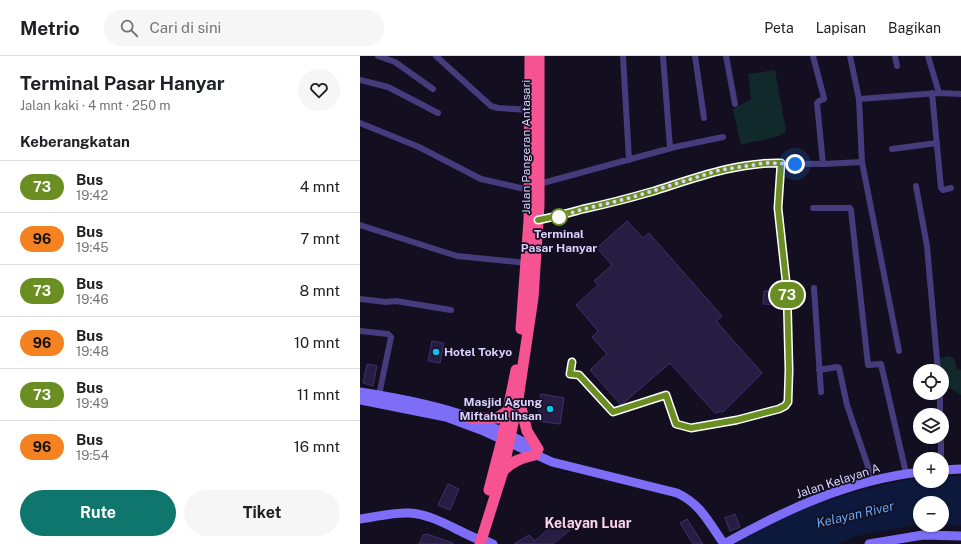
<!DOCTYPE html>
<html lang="id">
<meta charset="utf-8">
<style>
:root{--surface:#fff;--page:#f6f6f6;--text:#202124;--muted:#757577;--line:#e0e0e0;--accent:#0f766e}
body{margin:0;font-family:"Public Sans",sans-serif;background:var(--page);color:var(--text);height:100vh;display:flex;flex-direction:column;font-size:15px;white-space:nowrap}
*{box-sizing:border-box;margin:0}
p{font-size:13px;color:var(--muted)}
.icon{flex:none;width:22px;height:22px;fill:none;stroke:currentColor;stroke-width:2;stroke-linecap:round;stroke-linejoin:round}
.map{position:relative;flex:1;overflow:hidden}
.panel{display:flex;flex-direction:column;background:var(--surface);width:360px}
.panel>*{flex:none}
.badge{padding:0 8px;border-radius:13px;font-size:14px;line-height:26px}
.buttons{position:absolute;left:553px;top:308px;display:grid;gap:8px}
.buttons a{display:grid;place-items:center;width:36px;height:36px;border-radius:50%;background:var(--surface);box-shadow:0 1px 3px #0004;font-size:20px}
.you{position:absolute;width:20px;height:20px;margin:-10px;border:3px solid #fff;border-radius:50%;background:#1a73e8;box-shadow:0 0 0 6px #1a73e833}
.map>.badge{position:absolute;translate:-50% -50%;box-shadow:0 0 0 2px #fff}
h2{padding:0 20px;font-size:15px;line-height:36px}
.round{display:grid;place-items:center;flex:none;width:42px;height:42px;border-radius:21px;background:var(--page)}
.overview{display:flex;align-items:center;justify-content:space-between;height:68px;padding:0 20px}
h1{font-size:19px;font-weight:700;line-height:30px}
.action{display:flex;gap:8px;margin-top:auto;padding:8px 20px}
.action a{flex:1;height:46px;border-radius:24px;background:var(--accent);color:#fff;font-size:16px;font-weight:700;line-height:46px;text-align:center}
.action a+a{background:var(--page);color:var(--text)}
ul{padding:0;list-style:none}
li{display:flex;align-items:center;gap:12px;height:52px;padding:0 20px;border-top:1px solid var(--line)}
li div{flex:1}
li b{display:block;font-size:15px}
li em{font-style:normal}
li .badge{min-width:44px;font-weight:700;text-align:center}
header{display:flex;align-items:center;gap:24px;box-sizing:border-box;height:56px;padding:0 20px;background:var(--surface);border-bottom:1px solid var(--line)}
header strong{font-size:19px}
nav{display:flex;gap:22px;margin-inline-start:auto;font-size:14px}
.search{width:280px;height:36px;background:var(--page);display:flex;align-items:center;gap:10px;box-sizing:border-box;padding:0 14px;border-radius:22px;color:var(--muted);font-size:15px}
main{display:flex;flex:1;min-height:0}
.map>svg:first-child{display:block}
.green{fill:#12292b}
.water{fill:#0c193d;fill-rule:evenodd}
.building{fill:#271c41;stroke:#412f6c}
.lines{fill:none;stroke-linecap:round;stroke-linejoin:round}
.street{stroke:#453c7d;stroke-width:6}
.secondary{stroke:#7e6ef7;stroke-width:9}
.highway{stroke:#f65392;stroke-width:11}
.line-casing{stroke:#fff;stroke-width:9}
.line{stroke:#6b8e23;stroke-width:6}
.walk{stroke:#dad1fc;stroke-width:4;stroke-dasharray:0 7.2}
.stop-dot{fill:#fff;stroke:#6b8e23;stroke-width:2}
.poi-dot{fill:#0dc1ed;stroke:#130f21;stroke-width:1.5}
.labels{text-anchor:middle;stroke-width:3.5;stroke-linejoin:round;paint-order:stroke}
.street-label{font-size:12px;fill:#dad1fc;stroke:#130f21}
.stop-label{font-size:12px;font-weight:bold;fill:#dad1fc;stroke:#130f21}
.poi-label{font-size:12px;font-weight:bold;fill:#dad1fc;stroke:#130f21;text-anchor:start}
.water-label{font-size:13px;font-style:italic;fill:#65a6f6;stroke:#130f21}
.quarter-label{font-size:14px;font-weight:bold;fill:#fdd3ea;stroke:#130f21}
</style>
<header>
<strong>Metrio</strong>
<div class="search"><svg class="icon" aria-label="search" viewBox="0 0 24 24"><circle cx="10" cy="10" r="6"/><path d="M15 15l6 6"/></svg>Cari di sini</div>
<nav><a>Peta</a><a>Lapisan</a><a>Bagikan</a></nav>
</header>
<main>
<section class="panel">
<div class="overview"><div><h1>Terminal Pasar Hanyar</h1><p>Jalan kaki · 4 mnt · 250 m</p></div><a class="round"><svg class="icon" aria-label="heart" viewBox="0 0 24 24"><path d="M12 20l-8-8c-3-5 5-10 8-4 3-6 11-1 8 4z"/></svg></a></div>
<h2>Keberangkatan</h2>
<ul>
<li><span class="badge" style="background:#6b8e23;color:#fff">73</span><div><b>Bus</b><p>19:42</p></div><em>4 mnt</em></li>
<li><span class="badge" style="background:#f58220;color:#111">96</span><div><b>Bus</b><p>19:45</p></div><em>7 mnt</em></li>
<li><span class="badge" style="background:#6b8e23;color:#fff">73</span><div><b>Bus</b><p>19:46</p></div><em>8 mnt</em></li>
<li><span class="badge" style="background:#f58220;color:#111">96</span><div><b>Bus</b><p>19:48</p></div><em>10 mnt</em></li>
<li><span class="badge" style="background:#6b8e23;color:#fff">73</span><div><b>Bus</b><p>19:49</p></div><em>11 mnt</em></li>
<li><span class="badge" style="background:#f58220;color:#111">96</span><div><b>Bus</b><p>19:54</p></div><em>16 mnt</em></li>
</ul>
<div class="action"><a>Rute</a><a>Tiket</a></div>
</section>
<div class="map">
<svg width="601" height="488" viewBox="0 0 601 488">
<rect width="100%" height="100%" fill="#130f21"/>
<path class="green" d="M415,14L426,75C416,85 395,83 381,89L373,53L391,43L388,18Z
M588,300L594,302L597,314H601V339L588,331H582V315H579V303Z"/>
<path class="water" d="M588,420H601V469L549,470L497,480L478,488H376C416,461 456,447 503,434C522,429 541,424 560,422V425H582V422ZM560,447H582V469H560Z"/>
<path class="building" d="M267,165L283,182L289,177L362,260L356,265L402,317L364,355L355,357L310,307L261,349L230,314L247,298L232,281L238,275L216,249L238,229L234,225L252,209L237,192Z
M404,235L423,236V249L403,248Z
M72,285L84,287L80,307L68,305Z
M7,308L17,310L13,330L3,327Z
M181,338L204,342L200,368L177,365Z
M88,428L99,433L90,454L78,449Z
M375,458L380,471L370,475L365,462Z
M199,463L210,474L193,488H154L169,479L175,485Z
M327,463L343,488H333L320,467Z
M67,478L93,487V488H59L63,479Z"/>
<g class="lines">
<path class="street" d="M18,0L35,6L73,33
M76,0L131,50L138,52L170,54
M263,0L269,104
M303,0L310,92
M335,0L344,62
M366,0L375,48
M453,0L464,42V43L459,45L457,47L463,108
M490,0L499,43L579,37L601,38
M535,0L537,10
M568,0L579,37
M0,24L28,31L78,57
M572,37L581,132L583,134L591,132
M0,67L59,91L121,123L169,134
M532,93L577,87
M502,106L539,295
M179,128L315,91L363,81
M556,130L567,190L578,315
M453,152H490L491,154L508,309L521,308L546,417
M178,164L199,161L220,154L270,142L360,114L406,107L463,108L502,106L499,43
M0,169L97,200L167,207
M454,232L461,336
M0,243L26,246L36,245L91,254
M0,275L28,278L31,281L19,339
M212,306L210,318L219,319L253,356L306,339L316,368L331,372L377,364L419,353L425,350L428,346L429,314L427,234L418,153L421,107
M459,314L477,311L479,312L487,349L513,425
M580,337V359
M581,381V403"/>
<path class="secondary" d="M0,336C32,341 65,347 97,357C125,366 152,381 179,393
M0,344L86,361L121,374L192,406L317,437C341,448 349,467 364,488
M582,414L601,413
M0,463C16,461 33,456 49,457C72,458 94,473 115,482
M122,483L133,488
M364,488C425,454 489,424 560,416
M509,488L563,479L601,480"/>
<path class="highway" d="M161,273L169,164L170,0
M160,348L167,375L178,393
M110,362H137L148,355
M143,415C152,405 162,402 175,399
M129,434L142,384L156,314
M120,488L143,415L158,343L173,242L179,149V0"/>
</g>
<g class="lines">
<defs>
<path id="line" d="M178,164C194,161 208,157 223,153C247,148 270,142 294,135C335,122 377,106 421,107L418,152L427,234L429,314L428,346L425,350L419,353L377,364L331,372L316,368L306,339L253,356L219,319L210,318L212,306"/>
</defs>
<use href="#line" class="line-casing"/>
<use href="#line" class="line"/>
<path class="walk" d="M199,161L220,154L270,142L360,114L406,107L435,108"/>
</g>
<circle class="stop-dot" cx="199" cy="161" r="8"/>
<g class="poi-dot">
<circle cx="76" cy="296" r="4"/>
<circle cx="190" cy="353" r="4"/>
</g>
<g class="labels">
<g class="street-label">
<text transform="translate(166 91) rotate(-90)" y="4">Jalan Pangeran Antasari</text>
<text transform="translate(478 425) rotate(-18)" y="4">Jalan Kelayan A</text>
</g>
<g class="stop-label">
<text x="199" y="182">Terminal<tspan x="199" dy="14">Pasar Hanyar</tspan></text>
</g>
<g class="poi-label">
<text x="84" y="300">Hotel Tokyo</text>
<text x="182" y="350" text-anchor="end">Masjid Agung<tspan x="182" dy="14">Miftahul Ihsan</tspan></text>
</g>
<g class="water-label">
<text transform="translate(495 458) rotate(-13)" y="5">Kelayan River</text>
</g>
<g class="quarter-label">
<text x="228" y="472">Kelayan Luar</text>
</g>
</g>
</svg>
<div class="buttons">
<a><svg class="icon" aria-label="locate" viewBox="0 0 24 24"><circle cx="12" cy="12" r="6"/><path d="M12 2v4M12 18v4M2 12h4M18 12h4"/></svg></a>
<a><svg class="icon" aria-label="layers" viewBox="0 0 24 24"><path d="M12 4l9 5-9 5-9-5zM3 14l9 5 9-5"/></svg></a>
<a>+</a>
<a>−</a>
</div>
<div class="you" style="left:435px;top:108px"></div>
<b class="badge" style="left:427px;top:239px;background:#6b8e23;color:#fff">73</b>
</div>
</main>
